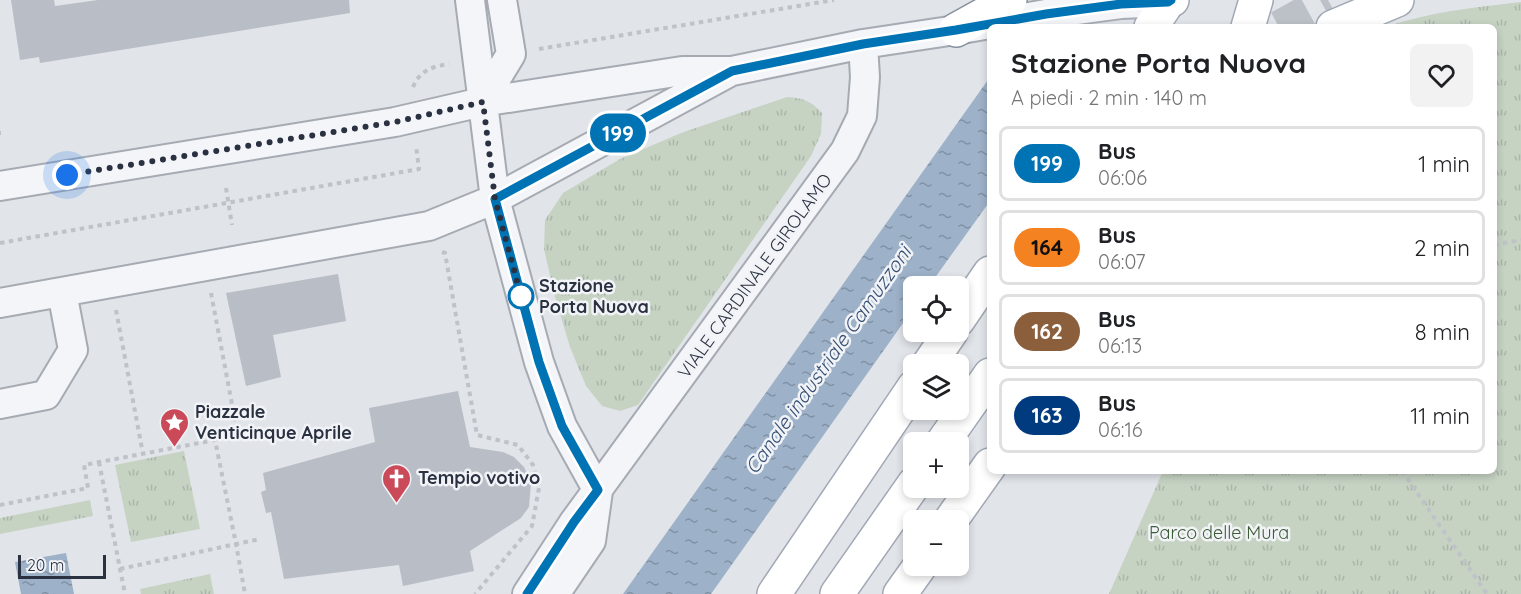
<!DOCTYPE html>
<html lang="it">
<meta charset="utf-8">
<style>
:root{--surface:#fff;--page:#f2f2f2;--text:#202124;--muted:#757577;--line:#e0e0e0}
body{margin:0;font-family:Quicksand,sans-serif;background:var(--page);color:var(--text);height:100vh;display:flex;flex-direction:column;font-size:22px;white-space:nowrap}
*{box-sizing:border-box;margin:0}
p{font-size:20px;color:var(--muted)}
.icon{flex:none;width:33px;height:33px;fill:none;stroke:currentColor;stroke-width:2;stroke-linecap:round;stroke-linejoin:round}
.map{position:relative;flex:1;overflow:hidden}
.drawer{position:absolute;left:987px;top:24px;width:510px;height:450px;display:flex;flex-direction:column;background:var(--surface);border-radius:9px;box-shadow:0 3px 9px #0003}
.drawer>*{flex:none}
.badge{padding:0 12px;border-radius:20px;font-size:21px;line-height:39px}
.tools{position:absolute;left:903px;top:276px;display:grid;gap:12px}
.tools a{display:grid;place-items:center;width:66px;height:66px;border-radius:9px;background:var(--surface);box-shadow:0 3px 9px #0003;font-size:30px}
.scale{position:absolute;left:18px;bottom:15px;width:88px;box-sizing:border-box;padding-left:6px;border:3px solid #2a3141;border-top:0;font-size:16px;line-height:21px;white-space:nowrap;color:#2a3141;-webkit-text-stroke:4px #f1f3f7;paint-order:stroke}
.you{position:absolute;width:30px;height:30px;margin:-15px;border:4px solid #fff;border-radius:50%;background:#1a73e8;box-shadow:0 0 0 9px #1a73e833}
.map>.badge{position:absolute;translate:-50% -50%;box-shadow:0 0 0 3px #fff}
.round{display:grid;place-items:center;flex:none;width:63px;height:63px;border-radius:9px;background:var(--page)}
.summary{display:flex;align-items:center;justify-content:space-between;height:102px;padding:0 24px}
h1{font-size:28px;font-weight:800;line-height:45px}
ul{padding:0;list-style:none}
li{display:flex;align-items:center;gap:18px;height:75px;margin:0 12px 9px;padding:0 12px;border:3px solid var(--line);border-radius:9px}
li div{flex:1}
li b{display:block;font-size:22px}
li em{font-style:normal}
li .badge{min-width:66px;font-weight:700;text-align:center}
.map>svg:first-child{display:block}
.grass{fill:url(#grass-tufts)}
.water{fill:url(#water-ripples)}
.building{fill:#b9bdc6}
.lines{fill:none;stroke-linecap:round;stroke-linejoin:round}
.major-tunnel{stroke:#bcc0c7;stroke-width:33;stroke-dasharray:33 16;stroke-linecap:butt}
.minor-casing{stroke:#a6abb3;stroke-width:32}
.major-casing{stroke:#a1a8b5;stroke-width:36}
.highway-casing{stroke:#8991a0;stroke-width:36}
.path{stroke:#bfc2c8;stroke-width:4;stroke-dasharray:4.5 4.5;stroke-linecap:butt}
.minor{stroke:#f4f5f8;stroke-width:28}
.major{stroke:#fff;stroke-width:33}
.highway{stroke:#fff;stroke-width:33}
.line-casing{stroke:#fff;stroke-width:14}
.line{stroke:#0073b4;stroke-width:9}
.walk{stroke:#2a3141;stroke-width:6;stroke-dasharray:0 10.8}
.stop-dot{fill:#fff;stroke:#0073b4;stroke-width:3}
.labels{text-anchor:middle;stroke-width:5;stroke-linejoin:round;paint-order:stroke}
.street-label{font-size:18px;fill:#2a3141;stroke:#f1f3f7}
.stop-label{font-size:18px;font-weight:bold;fill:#2a3141;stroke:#f1f3f7;text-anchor:start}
.poi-label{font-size:18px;font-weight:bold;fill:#2a3141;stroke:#f1f3f7;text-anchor:start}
.park-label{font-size:18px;fill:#3d5c38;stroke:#f1f3f7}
.water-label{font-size:20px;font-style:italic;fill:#354f73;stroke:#f1f3f7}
</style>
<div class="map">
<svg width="1521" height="594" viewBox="0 0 1521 594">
<defs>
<pattern id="grass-tufts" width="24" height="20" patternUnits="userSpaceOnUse" patternTransform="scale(1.5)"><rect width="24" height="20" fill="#c6d3c3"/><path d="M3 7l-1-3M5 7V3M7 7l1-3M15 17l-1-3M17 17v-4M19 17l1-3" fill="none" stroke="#aab6a9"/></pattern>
<pattern id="water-ripples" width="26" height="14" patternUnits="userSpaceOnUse" patternTransform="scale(1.5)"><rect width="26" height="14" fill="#9db1c8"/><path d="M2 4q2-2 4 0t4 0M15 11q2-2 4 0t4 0" fill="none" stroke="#8091a4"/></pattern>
</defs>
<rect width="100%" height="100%" fill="#e1e4e9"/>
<path class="grass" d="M1521,2V594H1109L1163,471H1494V27H1386C1429,12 1476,7 1521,2Z
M787,97C803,98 811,101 822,113L821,134L811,156L638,405L620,411L602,406L586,386L570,347L555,297L544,249L545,220L563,193L620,159L681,133Z
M184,451L200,529L131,542L115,465Z
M90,500L93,516L0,534V518Z
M210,574L214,594H141L140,589Z"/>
<path class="water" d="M990,77V201L929,286H914L913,309L711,594H623Z
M66,553L74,594H21L15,562Z"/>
<path class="building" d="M11,0H54L55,6L98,0H349L350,13L40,63L39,57L20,60Z
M338,274L346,321L273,335L281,377L246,386L226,293Z
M458,391L470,447L503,452L514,457L524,467L531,483L529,507L521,518L470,551L474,571L403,586L399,565L284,579L271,512L266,513L261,492L266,490L263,473L375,442L369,408Z"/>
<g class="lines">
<path class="major-tunnel" d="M1279,27L1328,0"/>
<defs>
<path id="minor" d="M470,0L495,199L539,362L562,426L598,491L591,541L555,594
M482,102L511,54L502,0
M0,186L395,122L482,102L682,71H732L863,44L956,30L1046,14L1121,4L1168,2
M0,303L429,226L495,199L728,73
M0,404L46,395L73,350L62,292
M527,594L574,522L845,151L862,116L865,77L863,44"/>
<path id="major" d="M1151,27L1168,2L1172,0
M1248,27L1256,0
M1333,27L1397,0
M958,320L990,273
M929,364L951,332
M943,442L990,375
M951,520L990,465
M774,594L914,387
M837,594L914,484
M900,594L920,566"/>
<path id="highway" d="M1167,0L1168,2
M956,30L1010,0"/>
</defs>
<use href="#minor" class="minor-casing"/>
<use href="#major" class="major-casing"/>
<use href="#highway" class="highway-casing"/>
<path class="path" d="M539,49L834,0
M413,87C419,71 433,66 449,64
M0,133H1
M226,188L232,225
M0,243L419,169L416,145
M1494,245L1521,240
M442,252L445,253L477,435L518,445L533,465L539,488L532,526L475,594
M211,293L238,436L215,440L212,429
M116,310L143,454
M99,462L125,594
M1402,471L1487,594
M0,505L88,488L84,465L215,440L236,544L260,539
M120,569L236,544L245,594"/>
<use href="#minor" class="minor"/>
<use href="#major" class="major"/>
<use href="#highway" class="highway"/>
</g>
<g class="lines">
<defs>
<path id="line" d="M527,594L574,522L598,490L562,426L539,362L495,199L732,71L863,44L956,30L1046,14L1121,4L1168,2L1171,0"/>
</defs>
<use href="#line" class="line-casing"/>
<use href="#line" class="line"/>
<path class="walk" d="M67,175L395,122L483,102L495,199L521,296"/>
</g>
<defs>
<symbol id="sight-pin" viewBox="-11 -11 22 30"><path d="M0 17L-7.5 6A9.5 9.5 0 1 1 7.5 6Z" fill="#ca4a59" stroke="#f1f3f7"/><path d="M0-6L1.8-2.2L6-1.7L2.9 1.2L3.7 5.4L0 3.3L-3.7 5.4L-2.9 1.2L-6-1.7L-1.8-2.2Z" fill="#fff"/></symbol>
<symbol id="church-pin" viewBox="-11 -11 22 30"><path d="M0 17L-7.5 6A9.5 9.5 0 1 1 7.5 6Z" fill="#ca4a59" stroke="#f1f3f7"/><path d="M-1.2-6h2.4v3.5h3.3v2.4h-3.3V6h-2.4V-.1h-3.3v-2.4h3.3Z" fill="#fff"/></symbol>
</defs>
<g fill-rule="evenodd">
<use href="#sight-pin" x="158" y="406" width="33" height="45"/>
<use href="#church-pin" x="380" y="462" width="33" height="45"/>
</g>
<circle class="stop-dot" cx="521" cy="296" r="12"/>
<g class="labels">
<g class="street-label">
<text transform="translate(755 276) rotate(-54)" y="6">VIALE CARDINALE GIROLAMO</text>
</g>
<g class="stop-label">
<text x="539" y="292">Stazione<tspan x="539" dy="21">Porta Nuova</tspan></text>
</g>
<g class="poi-label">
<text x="195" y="418">Piazzale<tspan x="195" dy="21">Venticinque Aprile</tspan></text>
<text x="418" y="484">Tempio votivo</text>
</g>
<g class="park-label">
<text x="1219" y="539">Parco delle Mura</text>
</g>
<g class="water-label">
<text transform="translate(828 360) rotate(-55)" y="7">Canale industriale Camuzzoni</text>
</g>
</g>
</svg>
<div class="tools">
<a><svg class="icon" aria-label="locate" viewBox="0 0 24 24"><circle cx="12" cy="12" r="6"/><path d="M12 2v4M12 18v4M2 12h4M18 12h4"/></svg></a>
<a><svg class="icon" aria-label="layers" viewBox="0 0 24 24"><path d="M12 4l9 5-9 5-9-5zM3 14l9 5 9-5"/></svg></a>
<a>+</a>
<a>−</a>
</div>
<div class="scale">20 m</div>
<div class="you" style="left:67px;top:175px"></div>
<b class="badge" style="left:618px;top:133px;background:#0073b4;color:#fff">199</b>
<section class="drawer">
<div class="summary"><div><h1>Stazione Porta Nuova</h1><p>A piedi · 2 min · 140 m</p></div><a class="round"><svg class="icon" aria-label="heart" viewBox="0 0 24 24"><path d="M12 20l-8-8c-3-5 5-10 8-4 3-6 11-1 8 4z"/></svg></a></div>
<ul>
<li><span class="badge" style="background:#0073b4;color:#fff">199</span><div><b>Bus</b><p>06:06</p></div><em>1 min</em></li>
<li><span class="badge" style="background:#f58220;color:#111">164</span><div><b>Bus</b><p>06:07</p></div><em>2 min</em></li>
<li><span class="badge" style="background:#8b5e3c;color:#fff">162</span><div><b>Bus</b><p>06:13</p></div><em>8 min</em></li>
<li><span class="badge" style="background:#003b80;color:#fff">163</span><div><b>Bus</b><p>06:16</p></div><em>11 min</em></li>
</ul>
</section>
</div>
